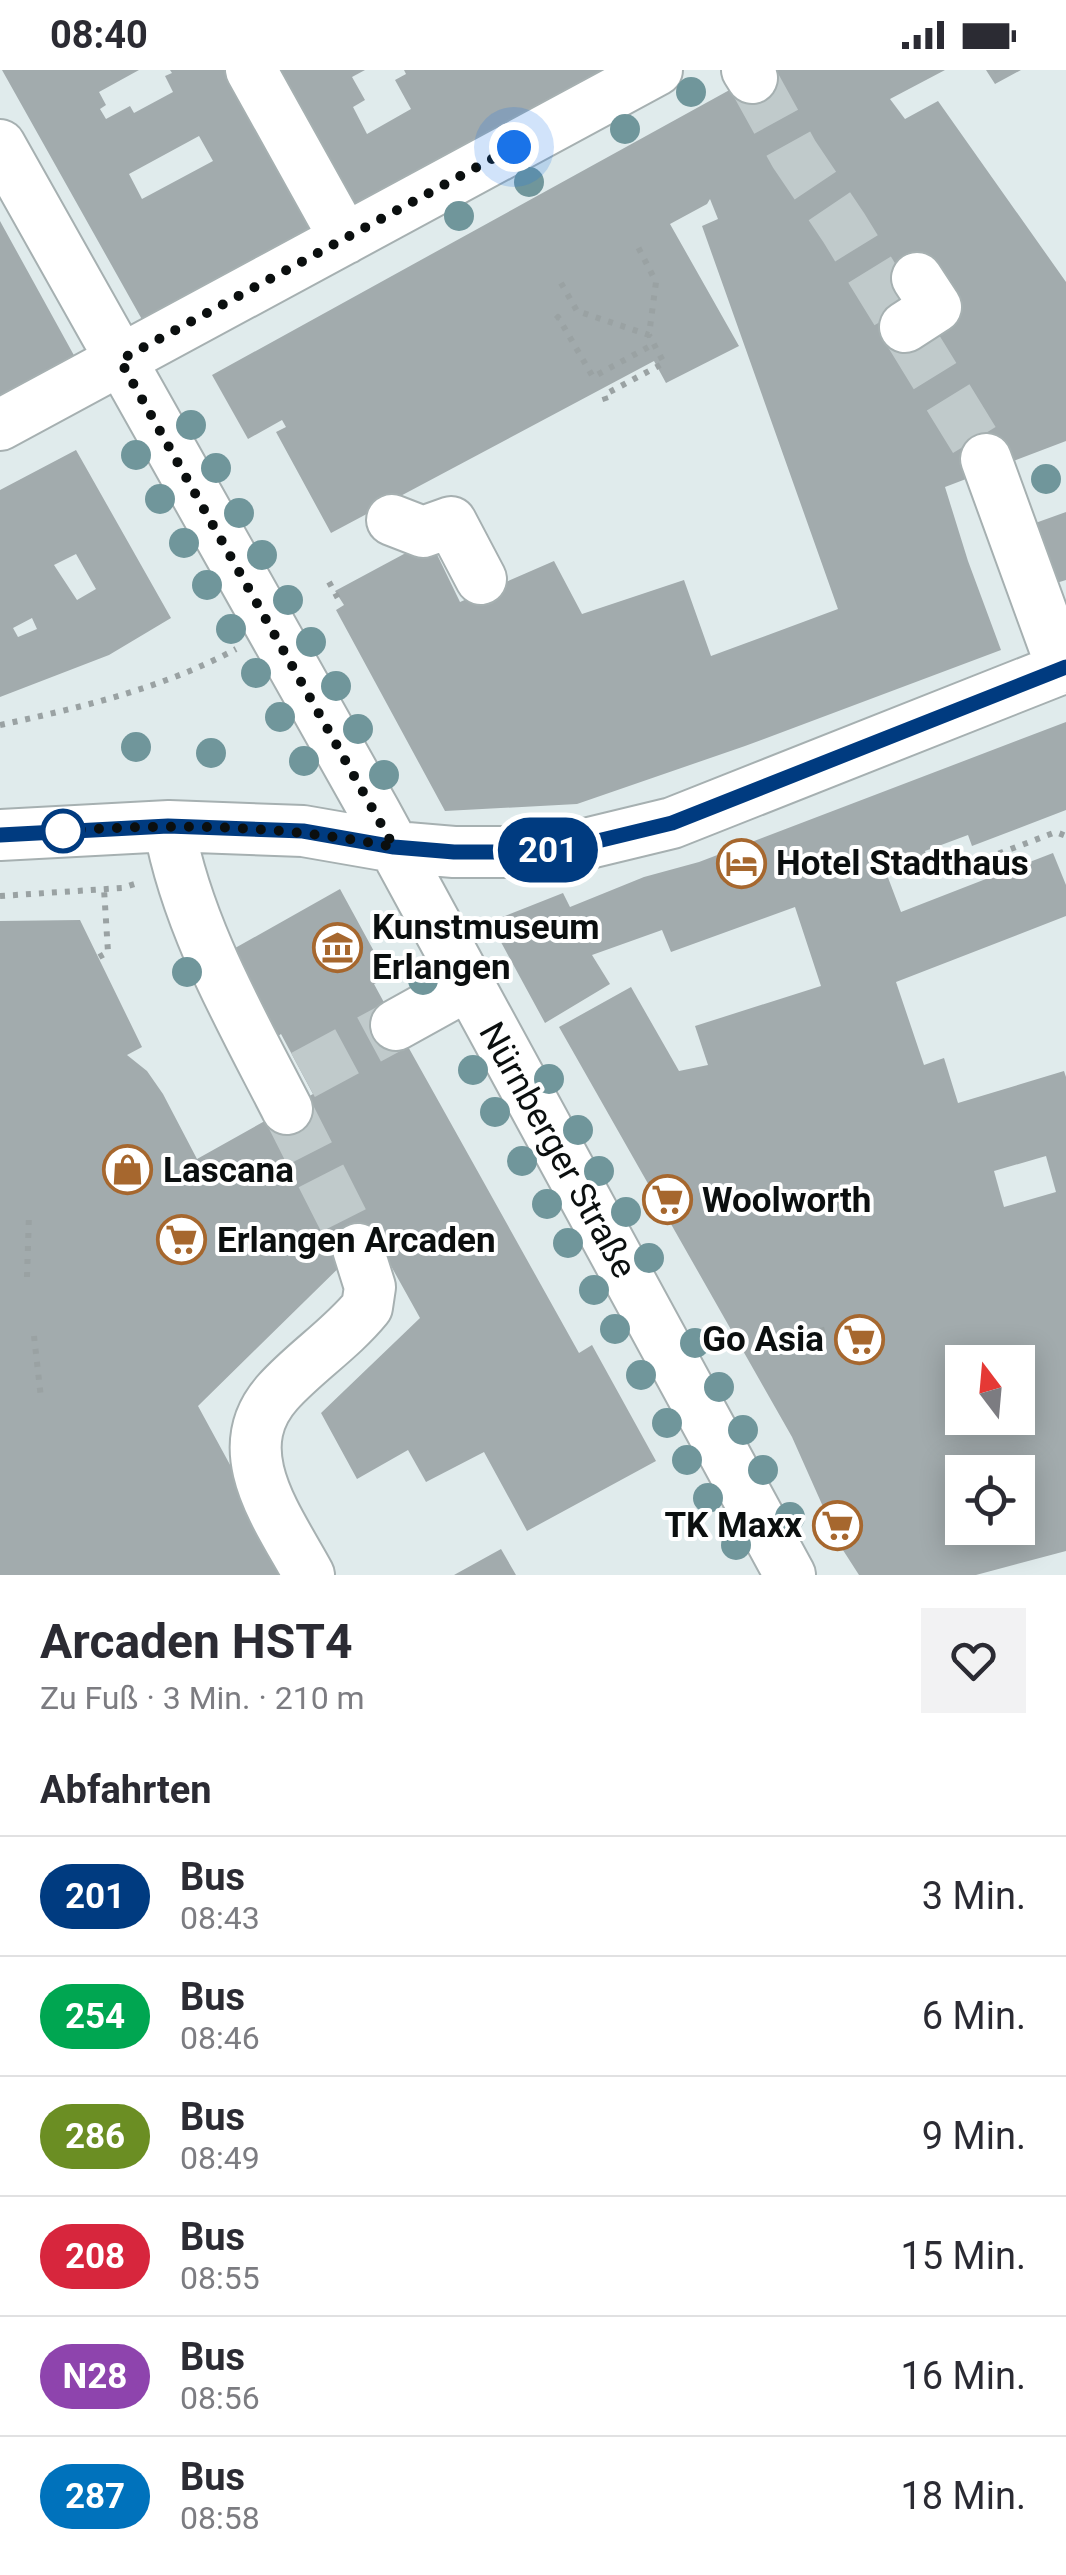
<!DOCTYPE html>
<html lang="de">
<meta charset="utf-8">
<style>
:root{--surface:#fff;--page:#f2f2f3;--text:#2b2b33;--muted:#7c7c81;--line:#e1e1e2}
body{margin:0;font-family:Roboto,sans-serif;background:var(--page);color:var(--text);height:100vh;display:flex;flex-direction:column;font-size:38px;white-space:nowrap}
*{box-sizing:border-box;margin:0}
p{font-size:32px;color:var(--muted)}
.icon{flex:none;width:55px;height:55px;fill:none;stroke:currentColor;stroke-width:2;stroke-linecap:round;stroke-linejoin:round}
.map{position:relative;height:1505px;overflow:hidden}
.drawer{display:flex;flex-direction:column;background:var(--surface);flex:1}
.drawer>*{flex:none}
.badge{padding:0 20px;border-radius:32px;font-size:35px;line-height:65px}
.needle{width:65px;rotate:344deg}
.controls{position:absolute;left:945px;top:1275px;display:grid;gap:20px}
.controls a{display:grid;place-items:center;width:90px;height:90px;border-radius:0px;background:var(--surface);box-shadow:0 5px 25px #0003;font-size:50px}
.you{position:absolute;width:50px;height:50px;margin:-25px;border:8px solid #fff;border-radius:50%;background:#1a73e8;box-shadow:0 0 0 15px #1a73e833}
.map>.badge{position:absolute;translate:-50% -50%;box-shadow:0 0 0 5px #fff}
h2{padding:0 40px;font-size:38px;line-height:90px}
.round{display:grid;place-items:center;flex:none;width:105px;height:105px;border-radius:0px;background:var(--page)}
.headline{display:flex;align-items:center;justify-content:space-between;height:170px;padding:0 40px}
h1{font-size:48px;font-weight:700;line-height:75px}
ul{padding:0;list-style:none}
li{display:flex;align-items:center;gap:30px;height:120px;padding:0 40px;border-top:2px solid var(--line)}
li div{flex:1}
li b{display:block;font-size:38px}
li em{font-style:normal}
li .badge{min-width:110px;font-weight:700;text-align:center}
.status{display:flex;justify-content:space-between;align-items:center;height:70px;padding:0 50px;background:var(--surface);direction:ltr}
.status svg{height:28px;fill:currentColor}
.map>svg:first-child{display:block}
.building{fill:#a2abad;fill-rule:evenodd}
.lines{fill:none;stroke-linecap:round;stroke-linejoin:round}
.minor-tunnel{stroke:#c0cacb;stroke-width:50;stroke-dasharray:50 25;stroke-linecap:butt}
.minor-casing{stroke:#a6b0b1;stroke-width:54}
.path{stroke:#9aa2a3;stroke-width:6;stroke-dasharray:5 8;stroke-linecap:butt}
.minor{stroke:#fff;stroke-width:50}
.tree{fill:#70969b}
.line-casing{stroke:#fff;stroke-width:22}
.line{stroke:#003b80;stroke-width:15}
.walk{stroke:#0b0f0f;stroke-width:10;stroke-dasharray:0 18}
.stop-dot{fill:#fff;stroke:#003b80;stroke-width:5}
.labels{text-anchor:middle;stroke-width:8;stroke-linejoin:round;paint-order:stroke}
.poi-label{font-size:35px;font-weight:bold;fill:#0b0f0f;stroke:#fff;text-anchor:start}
.street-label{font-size:35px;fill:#0b0f0f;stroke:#fff}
</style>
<div class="status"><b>08:40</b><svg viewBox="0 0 49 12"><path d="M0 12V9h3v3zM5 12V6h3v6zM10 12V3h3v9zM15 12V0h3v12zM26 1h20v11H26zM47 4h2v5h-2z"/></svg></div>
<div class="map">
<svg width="1066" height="1505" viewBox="0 0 1066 1505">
<rect width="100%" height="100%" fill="#e0ebec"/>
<path class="building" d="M2,0H139L99,22L106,35L100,39L106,49L130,36L134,43L173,22L165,6L172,3L170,0H232L320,156L144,253ZM199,66L213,91L142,129L129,104Z
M278,0H365L352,7L365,30L353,37L367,64L411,39L395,10L406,4L404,0H602L355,137Z
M766,0H945L890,29L905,49L938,31L1066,212V371L945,417L968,491L1001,580L745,676L577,734L445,741L336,540L344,535L335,521L430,470L460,532L554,491L582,544L684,510L711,586L838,539L702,156L718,149L710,129L707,134L670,154L739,276L666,313L654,291L331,463L276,362L286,357L282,350L248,369L212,305Z
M986,0H1021L995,14Z
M0,151L76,289L0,331Z
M76,380L171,548L109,585L0,627V420ZM76,484L96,519L77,530L54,495ZM32,548L37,559L18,567L13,558Z
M1066,442V510L1050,515L1027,456Z
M1066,652V740L972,776L968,765L925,781L928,789L906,797L904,790L884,797L901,842L1053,783L1066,815V846L896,912L924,995L944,988L958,1033L1064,1001L1066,1007V1481L976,1505H859L841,1477L792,1367L559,957L631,917L679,1001L708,995L695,956L821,916L795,837L671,882L662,860L592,885L610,914L545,953L490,852L563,823L570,837L644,807L699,792ZM1046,1086L1056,1122L1004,1137L994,1101ZM962,1292H1018V1348H962ZM962,1402H1018V1458H962Z
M340,819L388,907L374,914L406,973L579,1283L592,1275L656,1391L527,1461L484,1382L426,1412L408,1380L357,1409L321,1343L420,1248L371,1160L358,1179L198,1336L290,1505H0V851L80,850L142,977L127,985L147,1001L163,1024L197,1089L313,1024L281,964L274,969L228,882Z
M501,1479L516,1505H454Z"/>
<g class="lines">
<path class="minor-tunnel" d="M752,8L794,84L844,158L986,389
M303,1005L396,955
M287,1039L358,1179"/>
<defs>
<path id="minor" d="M251,0L345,169
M747,0L752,8
M0,75L375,742L790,1505
M905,257L936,237L917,208
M0,355L657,0
M986,389L1062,598
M392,450L423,462L451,452L481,509
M169,756C187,856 241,949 287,1039
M0,765L169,756L303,761L395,777L454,782H522L581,775L672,753L1066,597
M396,955L468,915
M309,1505C279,1449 225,1381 278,1322C305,1292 341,1269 367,1237L370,1217L358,1179"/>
</defs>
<use href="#minor" class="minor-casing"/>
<path class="path" d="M561,213L577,241L649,265L656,212L636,173
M556,249L558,247L593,307L654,274
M606,331L604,325L664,293L649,265
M329,512L341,534
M0,655C79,638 164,618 236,579
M950,802L1056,762L1066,766
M0,826L122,818L138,813
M99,887L108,882L104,819
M27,1207L29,1144
M34,1266L41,1328
M795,1268L827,1259"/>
<use href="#minor" class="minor"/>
</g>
<g class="tree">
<circle cx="691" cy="22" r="15"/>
<circle cx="625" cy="59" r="15"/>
<circle cx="529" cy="112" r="15"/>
<circle cx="459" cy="146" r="15"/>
<circle cx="191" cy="355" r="15"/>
<circle cx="136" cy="385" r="15"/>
<circle cx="216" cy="398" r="15"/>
<circle cx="1046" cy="409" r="15"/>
<circle cx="160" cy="429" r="15"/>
<circle cx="239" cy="443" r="15"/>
<circle cx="184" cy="473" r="15"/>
<circle cx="262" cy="485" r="15"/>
<circle cx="207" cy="515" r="15"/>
<circle cx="288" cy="530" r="15"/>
<circle cx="231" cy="559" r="15"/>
<circle cx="311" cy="572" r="15"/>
<circle cx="256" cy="603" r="15"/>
<circle cx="336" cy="616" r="15"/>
<circle cx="280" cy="647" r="15"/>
<circle cx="358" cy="659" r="15"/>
<circle cx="136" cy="677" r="15"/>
<circle cx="211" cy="683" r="15"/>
<circle cx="304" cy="691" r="15"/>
<circle cx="384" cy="705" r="15"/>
<circle cx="187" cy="902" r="15"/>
<circle cx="423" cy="910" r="15"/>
<circle cx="473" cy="1000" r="15"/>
<circle cx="549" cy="1009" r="15"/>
<circle cx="495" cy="1042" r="15"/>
<circle cx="578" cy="1060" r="15"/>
<circle cx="522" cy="1091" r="15"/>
<circle cx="599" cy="1101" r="15"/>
<circle cx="547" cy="1134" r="15"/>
<circle cx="626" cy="1142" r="15"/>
<circle cx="568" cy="1173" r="15"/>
<circle cx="649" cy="1188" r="15"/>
<circle cx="594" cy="1220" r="15"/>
<circle cx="615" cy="1259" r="15"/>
<circle cx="695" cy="1273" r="15"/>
<circle cx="641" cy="1305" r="15"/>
<circle cx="719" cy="1317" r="15"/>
<circle cx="667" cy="1353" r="15"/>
<circle cx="743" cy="1360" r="15"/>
<circle cx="687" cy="1390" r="15"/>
<circle cx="763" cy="1400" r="15"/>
<circle cx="708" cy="1428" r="15"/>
<circle cx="790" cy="1447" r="15"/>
<circle cx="736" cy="1475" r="15"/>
</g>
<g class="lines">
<defs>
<path id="line" d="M0,765L168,756L303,761L394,777L454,782H522L581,775L672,753L1066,597"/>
</defs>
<use href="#line" class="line-casing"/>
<use href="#line" class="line"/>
<path class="walk" d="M63,761C175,753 284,755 394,777L120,290L514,77"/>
</g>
<defs>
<symbol id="hotel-ring" viewBox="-11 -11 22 22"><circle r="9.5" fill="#fff" stroke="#a6672e" stroke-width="1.5"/><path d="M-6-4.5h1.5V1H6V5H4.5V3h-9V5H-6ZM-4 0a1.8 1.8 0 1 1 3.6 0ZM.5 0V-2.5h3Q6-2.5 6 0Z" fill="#a6672e"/></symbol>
<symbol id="museum-ring" viewBox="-11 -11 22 22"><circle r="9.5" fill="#fff" stroke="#a6672e" stroke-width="1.5"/><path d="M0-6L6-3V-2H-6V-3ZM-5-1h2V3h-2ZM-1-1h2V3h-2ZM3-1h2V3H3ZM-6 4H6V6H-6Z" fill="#a6672e"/></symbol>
<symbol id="shop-ring" viewBox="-11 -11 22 22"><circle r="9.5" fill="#fff" stroke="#a6672e" stroke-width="1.5"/><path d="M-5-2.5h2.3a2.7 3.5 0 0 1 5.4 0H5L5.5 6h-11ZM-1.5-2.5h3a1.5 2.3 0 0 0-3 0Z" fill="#a6672e"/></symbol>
<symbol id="supermarket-ring" viewBox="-11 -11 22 22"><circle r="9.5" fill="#fff" stroke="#a6672e" stroke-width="1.5"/><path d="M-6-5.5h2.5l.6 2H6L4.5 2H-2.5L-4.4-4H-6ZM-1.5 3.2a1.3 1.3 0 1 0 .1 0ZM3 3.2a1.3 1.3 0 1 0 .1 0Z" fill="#a6672e"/></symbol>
</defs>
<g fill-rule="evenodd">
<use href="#hotel-ring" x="714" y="766" width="55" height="55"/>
<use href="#museum-ring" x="310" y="850" width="55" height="55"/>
<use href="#shop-ring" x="100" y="1072" width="55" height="55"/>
<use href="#supermarket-ring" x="640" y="1102" width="55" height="55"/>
<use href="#supermarket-ring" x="154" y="1142" width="55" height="55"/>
<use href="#supermarket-ring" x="832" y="1242" width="55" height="55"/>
<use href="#supermarket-ring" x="810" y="1428" width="55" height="55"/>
</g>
<circle class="stop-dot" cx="63" cy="761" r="20"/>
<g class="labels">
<g class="poi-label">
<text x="776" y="805">Hotel Stadthaus</text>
<text x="372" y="869">Kunstmuseum<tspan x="372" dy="40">Erlangen</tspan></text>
<text x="163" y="1112">Lascana</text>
<text x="702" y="1142">Woolworth</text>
<text x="217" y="1182">Erlangen Arcaden</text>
<text x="824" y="1281" text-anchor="end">Go Asia</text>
<text x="802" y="1467" text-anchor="end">TK Maxx</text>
</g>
<g class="street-label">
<text transform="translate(558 1080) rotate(61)" y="12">Nürnberger Straße</text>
</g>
</g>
</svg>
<div class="controls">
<a><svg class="needle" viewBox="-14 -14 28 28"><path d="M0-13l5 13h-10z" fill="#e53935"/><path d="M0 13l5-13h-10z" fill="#7c7c81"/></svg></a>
<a><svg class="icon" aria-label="locate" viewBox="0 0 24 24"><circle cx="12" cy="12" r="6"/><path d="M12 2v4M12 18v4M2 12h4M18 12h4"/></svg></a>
</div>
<div class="you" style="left:514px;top:77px"></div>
<b class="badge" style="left:548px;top:780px;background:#003b80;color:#fff">201</b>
</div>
<section class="drawer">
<div class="headline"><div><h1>Arcaden HST4</h1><p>Zu Fuß · 3 Min. · 210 m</p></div><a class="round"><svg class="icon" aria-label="heart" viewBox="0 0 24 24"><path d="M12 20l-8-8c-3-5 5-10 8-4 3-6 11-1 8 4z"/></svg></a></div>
<h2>Abfahrten</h2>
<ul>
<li><span class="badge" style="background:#003b80;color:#fff">201</span><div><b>Bus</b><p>08:43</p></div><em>3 Min.</em></li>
<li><span class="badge" style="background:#00a651;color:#fff">254</span><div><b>Bus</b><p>08:46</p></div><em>6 Min.</em></li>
<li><span class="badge" style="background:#6b8e23;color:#fff">286</span><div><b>Bus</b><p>08:49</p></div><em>9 Min.</em></li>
<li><span class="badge" style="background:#d7263d;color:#fff">208</span><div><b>Bus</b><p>08:55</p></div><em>15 Min.</em></li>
<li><span class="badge" style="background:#8e44ad;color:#fff">N28</span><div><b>Bus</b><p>08:56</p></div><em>16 Min.</em></li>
<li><span class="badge" style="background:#0072bc;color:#fff">287</span><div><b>Bus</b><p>08:58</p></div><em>18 Min.</em></li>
</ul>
</section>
